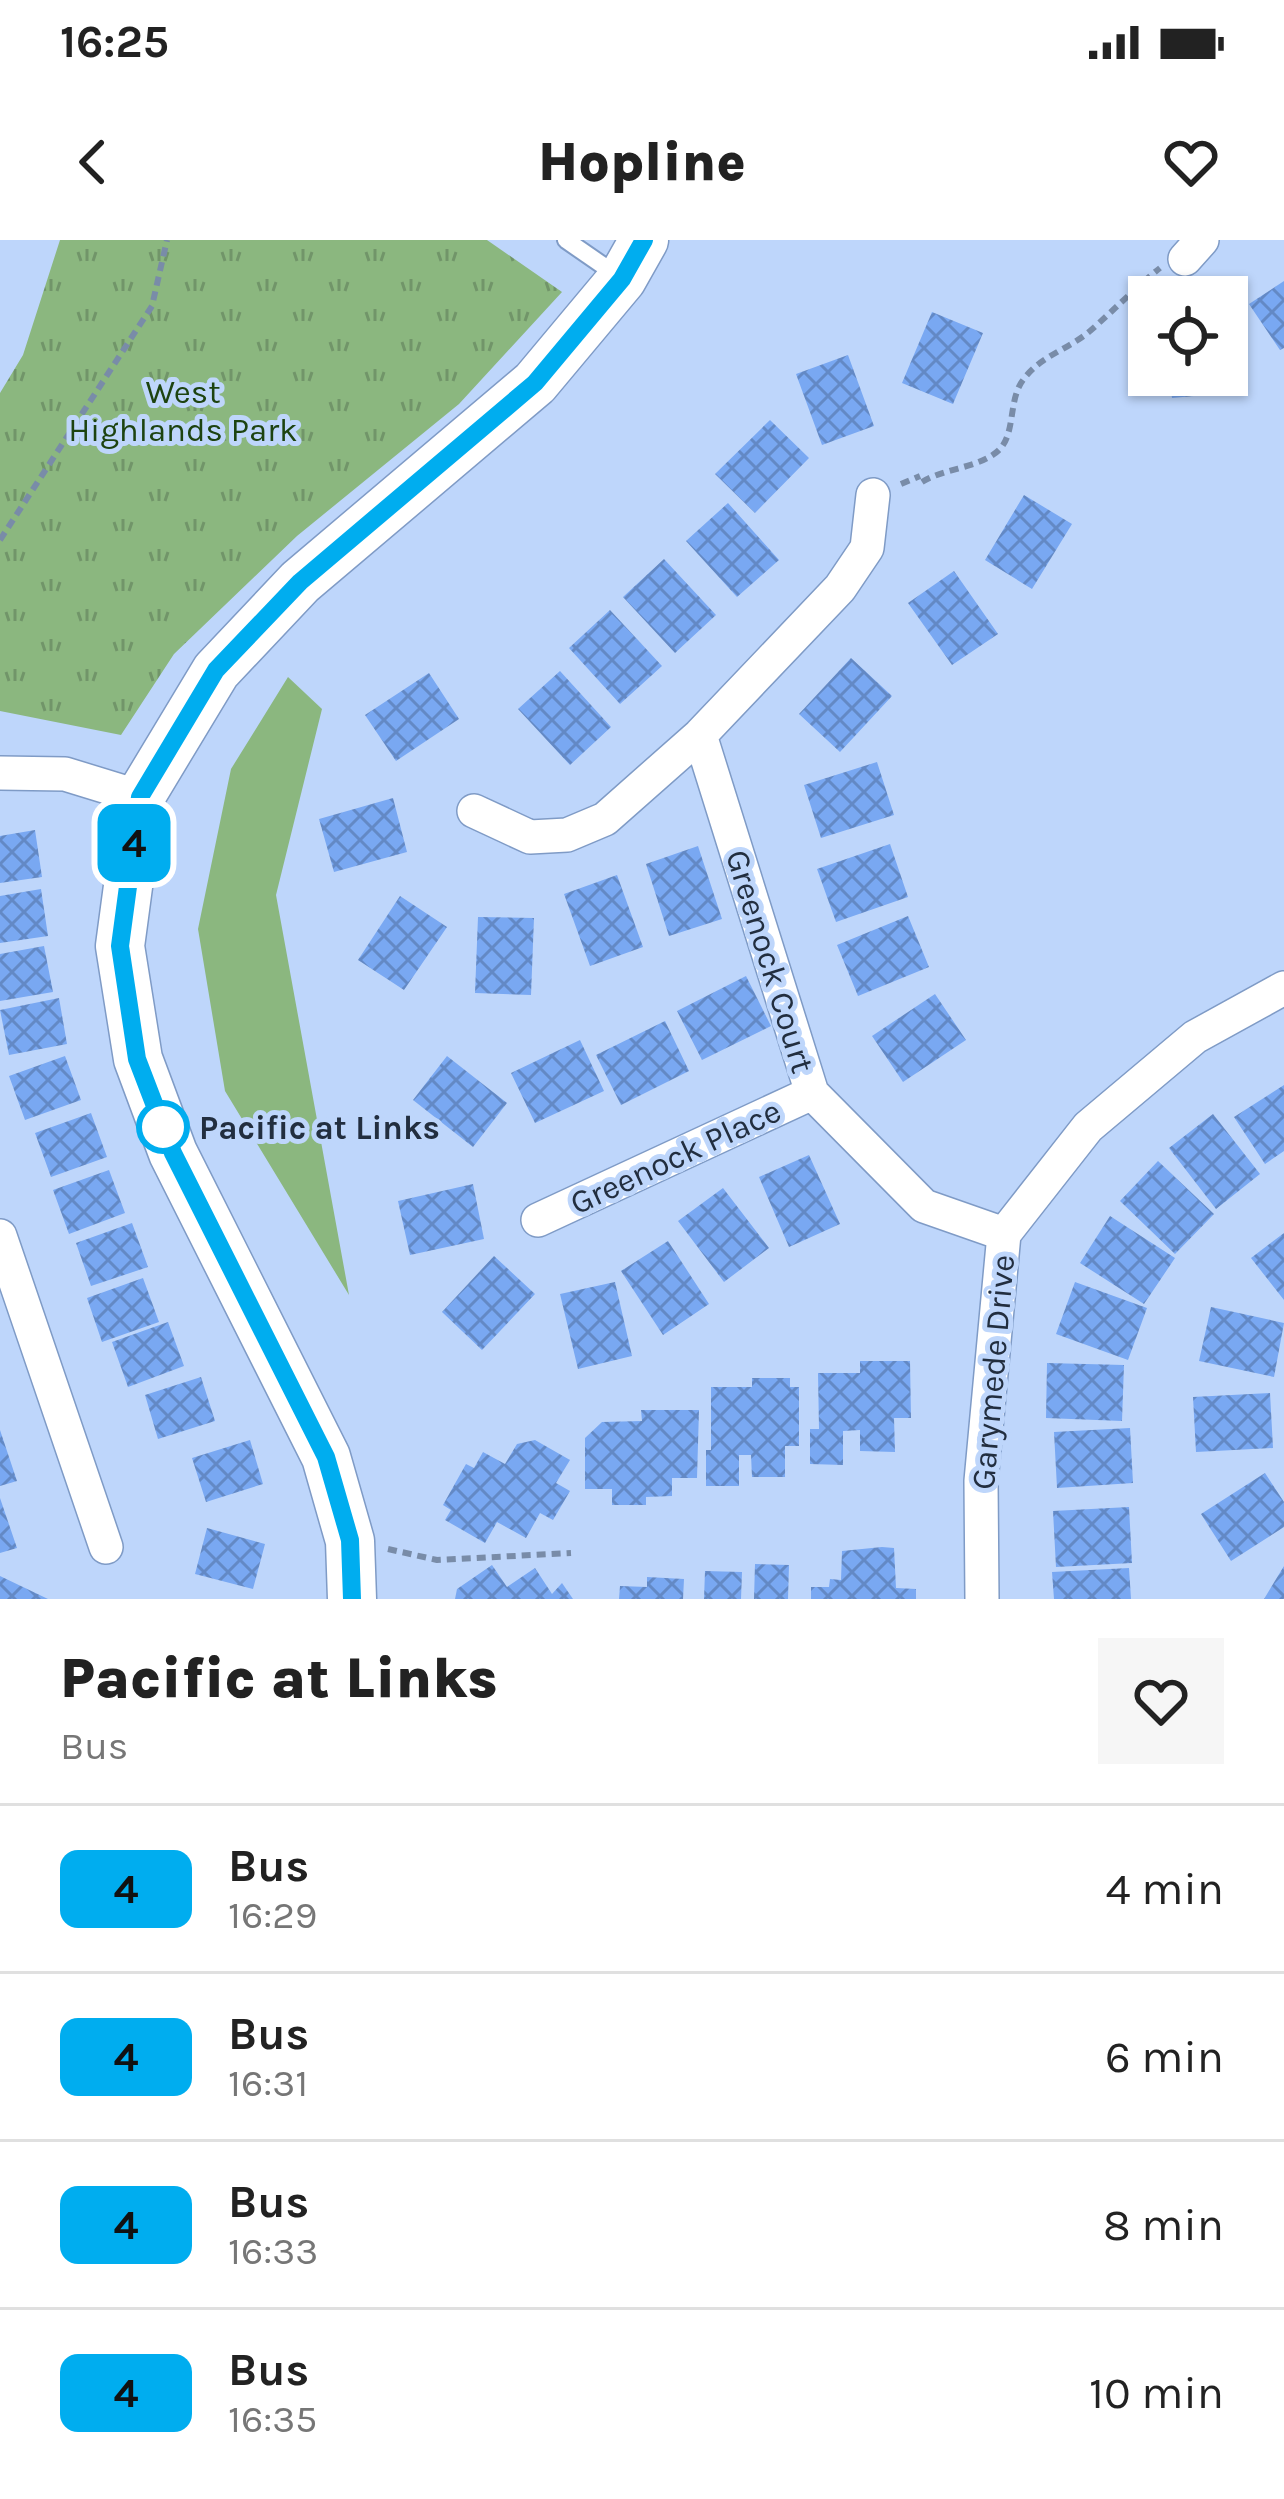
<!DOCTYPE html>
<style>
:root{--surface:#fff;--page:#f6f6f6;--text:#222;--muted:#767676;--line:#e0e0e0}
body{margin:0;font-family:Karla,sans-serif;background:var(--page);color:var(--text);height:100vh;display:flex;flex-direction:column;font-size:45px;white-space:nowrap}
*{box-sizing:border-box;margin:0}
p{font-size:39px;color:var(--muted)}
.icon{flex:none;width:66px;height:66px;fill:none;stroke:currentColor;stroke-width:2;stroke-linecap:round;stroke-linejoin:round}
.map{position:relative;height:1359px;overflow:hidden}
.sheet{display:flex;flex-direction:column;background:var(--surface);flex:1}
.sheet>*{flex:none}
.badge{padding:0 24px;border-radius:18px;font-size:42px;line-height:78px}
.tools{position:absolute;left:1128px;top:36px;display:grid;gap:24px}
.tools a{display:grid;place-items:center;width:120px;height:120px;border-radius:0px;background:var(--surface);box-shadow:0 3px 9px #0004;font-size:60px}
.map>.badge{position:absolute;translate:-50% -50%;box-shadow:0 0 0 6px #fff}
.round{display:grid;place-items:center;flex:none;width:126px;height:126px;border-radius:0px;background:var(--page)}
.overview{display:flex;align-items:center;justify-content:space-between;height:204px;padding:0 60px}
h1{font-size:57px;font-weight:800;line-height:90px}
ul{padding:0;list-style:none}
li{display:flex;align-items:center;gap:36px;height:168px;padding:0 60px;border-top:3px solid var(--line)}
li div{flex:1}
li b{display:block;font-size:45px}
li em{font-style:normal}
li .badge{min-width:132px;font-weight:700;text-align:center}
.status{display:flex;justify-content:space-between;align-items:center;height:84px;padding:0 60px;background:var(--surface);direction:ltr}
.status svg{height:33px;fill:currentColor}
header{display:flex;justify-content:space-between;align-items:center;height:156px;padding:0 60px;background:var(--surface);font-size:54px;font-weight:800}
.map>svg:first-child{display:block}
.green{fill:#8bb77f}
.park{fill:url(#park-tufts)}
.building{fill:url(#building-cross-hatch)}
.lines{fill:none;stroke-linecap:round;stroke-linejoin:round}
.lane-casing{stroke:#7f9bc6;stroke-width:20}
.street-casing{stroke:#7f9bc6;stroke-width:36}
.secondary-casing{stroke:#7f9bc6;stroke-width:51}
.path{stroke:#798ca8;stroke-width:6;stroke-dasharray:9 6;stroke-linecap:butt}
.lane{stroke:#fff;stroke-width:16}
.street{stroke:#fff;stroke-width:33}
.secondary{stroke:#fff;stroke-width:48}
.line-casing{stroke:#fff;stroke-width:27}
.line{stroke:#00adef;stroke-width:18}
.stop-dot{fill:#fff;stroke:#00adef;stroke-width:6}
.labels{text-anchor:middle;stroke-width:10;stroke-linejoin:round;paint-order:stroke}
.park-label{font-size:33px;fill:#1d4310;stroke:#bed6fb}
.street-label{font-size:33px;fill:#222e3f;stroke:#bed6fb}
.stop-label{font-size:33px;font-weight:bold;fill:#222e3f;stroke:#bed6fb;text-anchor:start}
</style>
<div class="status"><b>16:25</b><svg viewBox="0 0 49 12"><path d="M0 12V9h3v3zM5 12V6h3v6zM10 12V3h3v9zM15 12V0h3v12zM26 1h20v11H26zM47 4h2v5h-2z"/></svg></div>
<header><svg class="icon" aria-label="back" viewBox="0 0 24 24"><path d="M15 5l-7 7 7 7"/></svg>Hopline<svg class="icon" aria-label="heart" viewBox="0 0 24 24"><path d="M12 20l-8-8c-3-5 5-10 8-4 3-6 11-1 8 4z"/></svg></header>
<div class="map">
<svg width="1284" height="1359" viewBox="0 0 1284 1359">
<defs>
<pattern id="park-tufts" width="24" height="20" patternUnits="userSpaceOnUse" patternTransform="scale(3)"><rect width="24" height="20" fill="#8bb77f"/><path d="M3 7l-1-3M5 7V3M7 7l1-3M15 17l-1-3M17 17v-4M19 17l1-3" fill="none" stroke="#719569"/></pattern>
<pattern id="building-cross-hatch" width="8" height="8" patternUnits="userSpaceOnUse" patternTransform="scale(3)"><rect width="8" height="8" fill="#79a8f2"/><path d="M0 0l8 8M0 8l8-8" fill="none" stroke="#6389c5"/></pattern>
</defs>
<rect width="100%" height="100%" fill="#bed6fb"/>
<path class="green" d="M288,437L322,469L276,655L349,1055L225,851L198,689L231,529Z"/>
<path class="park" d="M60,0H487L562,52L459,164L297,296L174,414L121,495L0,471V153L23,115Z"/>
<path class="building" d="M1284,41V108L1280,110L1249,64Z
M932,72L983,93L953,164L902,143Z
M1243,96L1248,151L1172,158L1169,135H1227V97Z
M848,115L874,186L822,205L796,134Z
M770,180L809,218L755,273L715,234Z
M1024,255L1072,284L1032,349L985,320Z
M728,263L779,320L737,357L686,301Z
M664,319L716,375L675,413L623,357Z
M954,331L998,394L952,425L908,363Z
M610,370L662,426L620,464L569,408Z
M851,418L892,456L840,512L799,474Z
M560,431L611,487L570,525L518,469Z
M429,433L459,479L396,521L365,475Z
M877,522L894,575L821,598L804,545Z
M393,558L407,612L334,632L319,579Z
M35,590L42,637L0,643V596Z
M890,604L908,657L836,682L817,629Z
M698,606L722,679L669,696L646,624Z
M617,635L643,707L590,726L564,654Z
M41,649L48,696L0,703V656Z
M400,656L447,687L404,750L358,720Z
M908,676L929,727L858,756L837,705Z
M478,677L534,678L531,755L475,753Z
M44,706L53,752L0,761V714Z
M746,736L771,786L702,820L677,771Z
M935,754L966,800L903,842L872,796Z
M59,758L67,804L9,815L0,770Z
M665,781L689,831L621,865L596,815Z
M580,800L604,851L535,883L511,833Z
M65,816L81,860L25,880L9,836Z
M447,816L507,863L473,907L413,860Z
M1284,845V911L1265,924L1234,877Z
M91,873L107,917L51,937L35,893Z
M1213,874L1260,934L1216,969L1169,908Z
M809,915L840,984L789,1007L759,937Z
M1158,921L1214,974L1175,1014L1120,961Z
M109,930L125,973L69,994L53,950Z
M473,944L484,999L410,1015L398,961Z
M723,948L769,1008L724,1042L678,981Z
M1110,976L1175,1018L1144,1064L1080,1023Z
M132,983L148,1027L91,1046L76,1003Z
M1284,993V1060L1251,1018Z
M668,1001L709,1064L663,1095L621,1031Z
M494,1016L535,1054L482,1110L442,1072Z
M143,1038L159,1082L102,1102L87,1058Z
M615,1042L632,1116L578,1129L560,1054Z
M1075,1042L1147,1068L1128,1120L1056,1094Z
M1211,1067L1284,1083L1274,1137L1199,1121Z
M168,1082L184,1126L128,1147L112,1102Z
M860,1121H910L911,1178H894L895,1212L860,1211V1190L843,1191V1225L810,1224V1189H819L818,1133H860Z
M1047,1123L1124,1125L1122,1181L1046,1178Z
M201,1137L215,1181L158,1199L145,1155Z
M752,1138H790V1147H799V1206H785V1237H752L751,1215H739V1246H706V1210H711V1147H752Z
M1270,1153L1273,1208L1196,1212L1193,1157Z
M641,1170H699L697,1238H672V1256L646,1257V1265H612V1249H585V1198L602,1182L642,1181Z
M1130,1188L1133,1243L1057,1248L1054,1192Z
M0,1190L17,1241L0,1246Z
M250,1200L263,1244L206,1262L192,1218Z
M535,1200L570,1220L556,1243L570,1251L553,1280L540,1273L526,1298L497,1282L485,1303L445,1280L451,1270L443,1265L466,1224L474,1228L483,1212L505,1224L517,1204Z
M1265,1233L1284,1262V1287L1231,1321L1201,1274Z
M0,1258L17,1308L0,1313Z
M1129,1267L1132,1323L1056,1327L1053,1271Z
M207,1288L265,1304L253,1349L195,1334Z
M882,1307L894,1308L896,1348L916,1349V1359H811V1347H829L830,1339L841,1340L842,1311Z
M755,1324L789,1325L788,1359H754Z
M492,1325L507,1347L535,1328L552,1354L562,1343L573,1359H455L457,1349Z
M1284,1326V1359H1264Z
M1129,1328L1131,1359H1054L1052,1332Z
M705,1331L742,1332L741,1359H704Z
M0,1336L48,1359H0Z
M647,1337L684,1339L683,1359H619L620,1346L647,1347Z"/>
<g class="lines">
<defs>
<path id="lane" d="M566,0L621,38"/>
<path id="street" d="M1185,19L1202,0
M700,495L812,853L924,966L1004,994
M0,533L65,534L140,557
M474,571L530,597L567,595L605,579L700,495L840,348L867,308L873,255
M538,980L812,853
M0,996L106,1307
M982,1359L981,1241L1004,994L1088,887L1195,797L1284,748"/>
<path id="secondary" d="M352,1359L350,1301L326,1217L173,913L138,819L120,706L140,557L216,431L300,342L535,143L622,39L644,0"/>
</defs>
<use href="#lane" class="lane-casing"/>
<use href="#street" class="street-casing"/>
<use href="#secondary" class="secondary-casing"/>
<path class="path" d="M922,242C944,228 980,228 999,210C1016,193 1008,160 1023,140C1040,116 1069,109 1090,91C1114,70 1136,47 1160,28
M901,244L920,236
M0,300L152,66L167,0
M388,1309L437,1320L571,1313"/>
<use href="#lane" class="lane"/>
<use href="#street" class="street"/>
<use href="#secondary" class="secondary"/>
</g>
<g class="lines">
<defs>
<path id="line" d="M352,1359L350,1300L326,1217L173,913L137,819L120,706L140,557L216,430L300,342L535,143L622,39L644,0"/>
</defs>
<use href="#line" class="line-casing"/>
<use href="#line" class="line"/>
</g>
<circle class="stop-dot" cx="163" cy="887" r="24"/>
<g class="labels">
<g class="park-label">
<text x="183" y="163">West<tspan x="183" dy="38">Highlands Park</tspan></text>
</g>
<g class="street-label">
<text transform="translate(771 721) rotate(73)" y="12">Greenock Court</text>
<text transform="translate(675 916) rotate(-25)" y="12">Greenock Place</text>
<text transform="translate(992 1132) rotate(-85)" y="12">Garymede Drive</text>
</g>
<g class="stop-label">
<text x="199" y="899">Pacific at Links</text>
</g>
</g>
</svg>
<div class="tools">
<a><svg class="icon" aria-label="locate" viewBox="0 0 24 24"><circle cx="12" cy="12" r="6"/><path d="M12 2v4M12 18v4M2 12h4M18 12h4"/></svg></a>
</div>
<b class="badge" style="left:134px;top:603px;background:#00adef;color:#111">4</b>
</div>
<section class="sheet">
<div class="overview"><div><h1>Pacific at Links</h1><p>Bus</p></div><a class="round"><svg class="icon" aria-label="heart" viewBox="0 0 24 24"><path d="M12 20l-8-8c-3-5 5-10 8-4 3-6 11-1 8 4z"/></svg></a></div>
<ul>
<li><span class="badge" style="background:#00adef;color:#111">4</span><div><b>Bus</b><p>16:29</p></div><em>4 min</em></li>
<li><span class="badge" style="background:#00adef;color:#111">4</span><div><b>Bus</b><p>16:31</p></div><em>6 min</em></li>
<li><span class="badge" style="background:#00adef;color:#111">4</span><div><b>Bus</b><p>16:33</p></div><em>8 min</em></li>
<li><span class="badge" style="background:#00adef;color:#111">4</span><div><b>Bus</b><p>16:35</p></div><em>10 min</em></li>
</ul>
</section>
